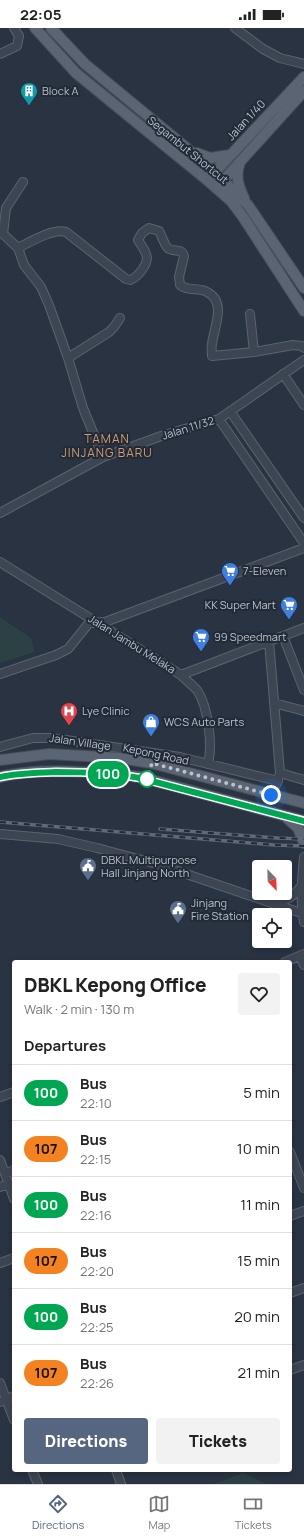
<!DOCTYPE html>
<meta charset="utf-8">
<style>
:root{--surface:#fff;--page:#f2f2f2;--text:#222;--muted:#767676;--line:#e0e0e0;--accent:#576680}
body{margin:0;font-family:Manrope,sans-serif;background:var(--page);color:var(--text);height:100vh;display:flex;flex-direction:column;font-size:15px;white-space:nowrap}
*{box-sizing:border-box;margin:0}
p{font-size:13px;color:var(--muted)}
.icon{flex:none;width:22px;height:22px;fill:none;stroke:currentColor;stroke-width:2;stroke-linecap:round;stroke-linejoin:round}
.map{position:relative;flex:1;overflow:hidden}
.panel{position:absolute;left:12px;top:932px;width:280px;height:512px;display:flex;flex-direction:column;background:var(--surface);border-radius:4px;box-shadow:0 2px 6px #0003}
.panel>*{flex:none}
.badge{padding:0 8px;border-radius:13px;font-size:14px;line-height:26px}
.needle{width:26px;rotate:157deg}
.fabs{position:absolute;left:252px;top:832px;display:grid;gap:8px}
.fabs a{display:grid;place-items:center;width:40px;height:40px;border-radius:4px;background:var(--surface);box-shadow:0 2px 6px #0003;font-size:20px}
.you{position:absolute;width:20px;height:20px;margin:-10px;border:3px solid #fff;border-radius:50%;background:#1a73e8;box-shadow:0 0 0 6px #1a73e833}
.map>.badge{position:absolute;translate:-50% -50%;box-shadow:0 0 0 2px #fff}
h2{padding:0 12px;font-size:15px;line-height:36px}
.round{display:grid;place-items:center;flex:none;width:42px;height:42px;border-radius:4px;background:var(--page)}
.head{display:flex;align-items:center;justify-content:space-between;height:68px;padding:0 12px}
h1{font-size:19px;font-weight:800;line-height:30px}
.button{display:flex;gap:8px;margin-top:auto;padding:8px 12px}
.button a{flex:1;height:46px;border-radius:4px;background:var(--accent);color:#fff;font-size:16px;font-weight:800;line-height:46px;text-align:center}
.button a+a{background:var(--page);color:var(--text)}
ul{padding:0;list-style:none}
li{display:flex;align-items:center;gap:12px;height:56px;padding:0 12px;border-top:1px solid var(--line)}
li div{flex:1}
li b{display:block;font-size:15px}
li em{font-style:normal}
li .badge{min-width:44px;font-weight:700;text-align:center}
.status{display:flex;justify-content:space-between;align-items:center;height:28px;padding:0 20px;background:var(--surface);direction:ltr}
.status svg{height:11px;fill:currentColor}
.menu{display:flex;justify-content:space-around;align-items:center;height:56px;border-top:1px solid var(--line);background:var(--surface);font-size:11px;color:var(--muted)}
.menu a{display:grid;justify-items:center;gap:2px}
.menu .selected{color:var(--accent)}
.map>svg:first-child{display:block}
.green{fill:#2c4144}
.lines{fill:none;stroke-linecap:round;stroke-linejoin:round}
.minor-casing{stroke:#5b636f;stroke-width:10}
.major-casing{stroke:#474e5b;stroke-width:12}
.minor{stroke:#3d4552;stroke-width:8}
.major{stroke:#5b6472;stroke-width:10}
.rail-casing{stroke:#606978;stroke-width:3.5}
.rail{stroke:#222a37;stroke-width:2;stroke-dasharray:6;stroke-linecap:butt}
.line-casing{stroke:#fff;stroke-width:9}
.line{stroke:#00a651;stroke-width:6}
.walk{stroke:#bac0cc;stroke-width:4;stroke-dasharray:0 7.2}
.stop-dot{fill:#fff;stroke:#00a651;stroke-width:2}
.labels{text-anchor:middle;stroke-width:4;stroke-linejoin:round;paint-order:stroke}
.poi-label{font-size:11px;fill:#bac0cc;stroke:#222a37;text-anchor:start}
.street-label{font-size:11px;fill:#bac0cc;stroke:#222a37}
.neighbourhood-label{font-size:12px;letter-spacing:1px;fill:#d19e70;stroke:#222a37}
</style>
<div class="status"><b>22:05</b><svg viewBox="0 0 49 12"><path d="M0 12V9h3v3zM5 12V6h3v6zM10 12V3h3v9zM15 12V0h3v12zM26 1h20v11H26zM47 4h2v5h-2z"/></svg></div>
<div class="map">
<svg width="304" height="1456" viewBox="0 0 304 1456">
<rect width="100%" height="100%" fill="#293342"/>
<path class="green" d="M0,589L31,610L35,624L0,635Z
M243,1445L263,1454L264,1456H214Z"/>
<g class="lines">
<defs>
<path id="minor" d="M235,0L263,21L280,30L304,36
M0,26L17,18L19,8L14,0
M0,205L3,206L18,220L24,237L41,259L49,277L68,330L83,380L103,429
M3,206L6,180L23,154
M18,220C30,214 53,200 66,204L126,251L130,252C138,249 150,235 146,226C145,222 141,217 138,212L142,205L149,200L159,203C162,208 165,219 169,221C176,224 181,220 184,228L179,249L180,257C189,264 198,259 207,264C227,274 214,299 212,316C211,320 212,324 212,328L254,324L293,317L302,318L304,320
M250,286L254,324
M68,330L109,304L114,299L120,290
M283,346L304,377
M230,383L304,490
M219,391L304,515
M0,485L103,429L164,407L219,391L304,332
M0,534L181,647C186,652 192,657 197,662C208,678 213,717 208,736
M283,608L304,662
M269,613L280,745L276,757L271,767
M0,646L56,627L68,621L89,595L105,594L304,520
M181,647L304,600
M274,675L304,683
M0,719L33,710H52L180,729L278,753
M280,745L304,752
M0,806L58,811L97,820L157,836L304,886
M304,829C302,850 300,873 304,894
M273,873C286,875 294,868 302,857
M300,928L304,937
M285,934L304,926
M0,1069L14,1064
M290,1124L304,1160
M0,1132L14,1171
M5,1146L14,1142
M0,1159L9,1156
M290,1188L304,1183
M0,1235L14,1230
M290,1265L304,1260
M290,1342L304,1337
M0,1355L14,1392
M0,1374L14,1368
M32,1442L38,1456
M116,1442L121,1456"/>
<path id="major" d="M35,0L76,45L207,152L231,173L243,189L304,283
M51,0L85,36L183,117L214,144L248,177L304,260
M197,125L210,130L230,127
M240,134C235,147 238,158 244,170
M211,148L304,49
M219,157L304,63
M0,732L49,726L120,730L151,735L304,775
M0,749C38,739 101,744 140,749L304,793
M286,789L298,800L304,815"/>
</defs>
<use href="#minor" class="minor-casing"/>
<use href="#major" class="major-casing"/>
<use href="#minor" class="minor"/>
<use href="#major" class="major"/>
<defs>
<path id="rail" d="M0,794L274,817L304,818
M160,801L277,810L304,811"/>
</defs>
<use href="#rail" class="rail-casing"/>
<use href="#rail" class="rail"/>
</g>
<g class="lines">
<defs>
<path id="line" d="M0,749C18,745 37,745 56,744C84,744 112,745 140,750L304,793"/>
</defs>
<use href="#line" class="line-casing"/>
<use href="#line" class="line"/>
<path class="walk" d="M147,751L152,735L271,767"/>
</g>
<defs>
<symbol id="building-pin" viewBox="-11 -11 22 30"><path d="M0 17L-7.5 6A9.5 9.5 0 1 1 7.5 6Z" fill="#0f9aa8" stroke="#222a37"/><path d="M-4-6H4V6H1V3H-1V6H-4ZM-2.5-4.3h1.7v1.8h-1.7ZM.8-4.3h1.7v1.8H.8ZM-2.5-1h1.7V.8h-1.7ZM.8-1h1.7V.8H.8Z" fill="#fff"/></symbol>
<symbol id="supermarket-pin" viewBox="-11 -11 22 30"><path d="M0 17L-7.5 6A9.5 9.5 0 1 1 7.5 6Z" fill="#3f7fe0" stroke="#222a37"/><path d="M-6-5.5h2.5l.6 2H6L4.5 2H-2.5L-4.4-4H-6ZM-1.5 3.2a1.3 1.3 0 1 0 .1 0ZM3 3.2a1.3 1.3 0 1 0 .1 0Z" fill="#fff"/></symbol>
<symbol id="hospital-pin" viewBox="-11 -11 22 30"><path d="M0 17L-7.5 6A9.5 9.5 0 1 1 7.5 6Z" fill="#e0444e" stroke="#222a37"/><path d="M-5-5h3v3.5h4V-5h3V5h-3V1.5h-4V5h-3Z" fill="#fff"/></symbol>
<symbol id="shop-pin" viewBox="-11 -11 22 30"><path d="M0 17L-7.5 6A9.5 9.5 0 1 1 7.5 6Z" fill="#3f7fe0" stroke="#222a37"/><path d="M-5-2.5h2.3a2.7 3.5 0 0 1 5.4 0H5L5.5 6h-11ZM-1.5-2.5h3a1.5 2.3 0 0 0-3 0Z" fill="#fff"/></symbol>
<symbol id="civic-pin" viewBox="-11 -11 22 30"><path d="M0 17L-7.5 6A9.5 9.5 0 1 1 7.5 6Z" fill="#5c6f8a" stroke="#222a37"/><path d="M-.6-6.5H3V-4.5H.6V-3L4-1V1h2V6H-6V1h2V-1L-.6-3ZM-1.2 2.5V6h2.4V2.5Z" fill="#fff"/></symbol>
</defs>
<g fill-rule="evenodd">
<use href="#building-pin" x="19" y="53" width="20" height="27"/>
<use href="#supermarket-pin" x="220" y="533" width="20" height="27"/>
<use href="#supermarket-pin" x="279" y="567" width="20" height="27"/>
<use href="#supermarket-pin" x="191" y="599" width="20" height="27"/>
<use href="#hospital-pin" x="59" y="673" width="20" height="27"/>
<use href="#shop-pin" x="141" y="684" width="20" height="27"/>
<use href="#civic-pin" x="78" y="828" width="20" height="27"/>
<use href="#civic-pin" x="168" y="871" width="20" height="27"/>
</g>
<circle class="stop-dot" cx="147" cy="751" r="8"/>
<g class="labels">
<g class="poi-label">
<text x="42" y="67">Block A</text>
<text x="243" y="547">7-Eleven</text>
<text x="276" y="581" text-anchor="end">KK Super Mart</text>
<text x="214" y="613">99 Speedmart</text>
<text x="82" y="687">Lye Clinic</text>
<text x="164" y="698">WCS Auto Parts</text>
<text x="101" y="836">DBKL Multipurpose<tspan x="101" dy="13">Hall Jinjang North</tspan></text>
<text x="191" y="879">Jinjang<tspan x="191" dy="13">Fire Station</tspan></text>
</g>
<g class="street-label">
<text transform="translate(246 92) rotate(-47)" y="4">Jalan 1/40</text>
<text transform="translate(188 122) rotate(39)" y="4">Segambut Shortcut</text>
<text transform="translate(188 400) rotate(-17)" y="4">Jalan 11/32</text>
<text transform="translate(132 616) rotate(32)" y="4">Jalan Jambu Melaka</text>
<text transform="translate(80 714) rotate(8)" y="4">Jalan Village</text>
<text transform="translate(156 726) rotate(12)" y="4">Kepong Road</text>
</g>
<g class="neighbourhood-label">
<text x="107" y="415">TAMAN<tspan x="107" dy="14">JINJANG BARU</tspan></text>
</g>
</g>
</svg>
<div class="fabs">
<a><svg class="needle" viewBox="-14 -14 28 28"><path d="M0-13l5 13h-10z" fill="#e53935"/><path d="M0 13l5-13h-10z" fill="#767676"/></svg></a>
<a><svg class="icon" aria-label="locate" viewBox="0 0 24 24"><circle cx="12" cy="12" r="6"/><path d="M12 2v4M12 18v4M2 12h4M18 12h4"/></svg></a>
</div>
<div class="you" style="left:271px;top:767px"></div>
<b class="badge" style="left:108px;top:746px;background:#00a651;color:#fff">100</b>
<section class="panel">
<div class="head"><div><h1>DBKL Kepong Office</h1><p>Walk · 2 min · 130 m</p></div><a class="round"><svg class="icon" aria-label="heart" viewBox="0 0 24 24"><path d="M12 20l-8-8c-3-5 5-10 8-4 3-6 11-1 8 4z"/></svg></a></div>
<h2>Departures</h2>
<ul>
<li><span class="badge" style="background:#00a651;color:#fff">100</span><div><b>Bus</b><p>22:10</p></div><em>5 min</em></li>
<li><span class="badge" style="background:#f58220;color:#111">107</span><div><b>Bus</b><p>22:15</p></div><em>10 min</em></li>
<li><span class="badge" style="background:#00a651;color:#fff">100</span><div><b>Bus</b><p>22:16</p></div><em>11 min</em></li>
<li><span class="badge" style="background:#f58220;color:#111">107</span><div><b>Bus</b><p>22:20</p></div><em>15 min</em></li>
<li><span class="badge" style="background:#00a651;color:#fff">100</span><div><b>Bus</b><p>22:25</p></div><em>20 min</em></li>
<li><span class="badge" style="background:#f58220;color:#111">107</span><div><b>Bus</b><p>22:26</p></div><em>21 min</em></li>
</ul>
<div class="button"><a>Directions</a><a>Tickets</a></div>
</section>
</div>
<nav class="menu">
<a class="selected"><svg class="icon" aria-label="directions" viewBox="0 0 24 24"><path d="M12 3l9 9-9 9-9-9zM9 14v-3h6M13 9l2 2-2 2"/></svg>Directions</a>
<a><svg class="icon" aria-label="map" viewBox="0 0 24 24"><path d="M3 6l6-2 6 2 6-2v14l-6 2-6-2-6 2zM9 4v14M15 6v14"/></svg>Map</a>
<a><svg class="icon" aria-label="tickets" viewBox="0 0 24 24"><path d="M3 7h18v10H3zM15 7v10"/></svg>Tickets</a>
</nav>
